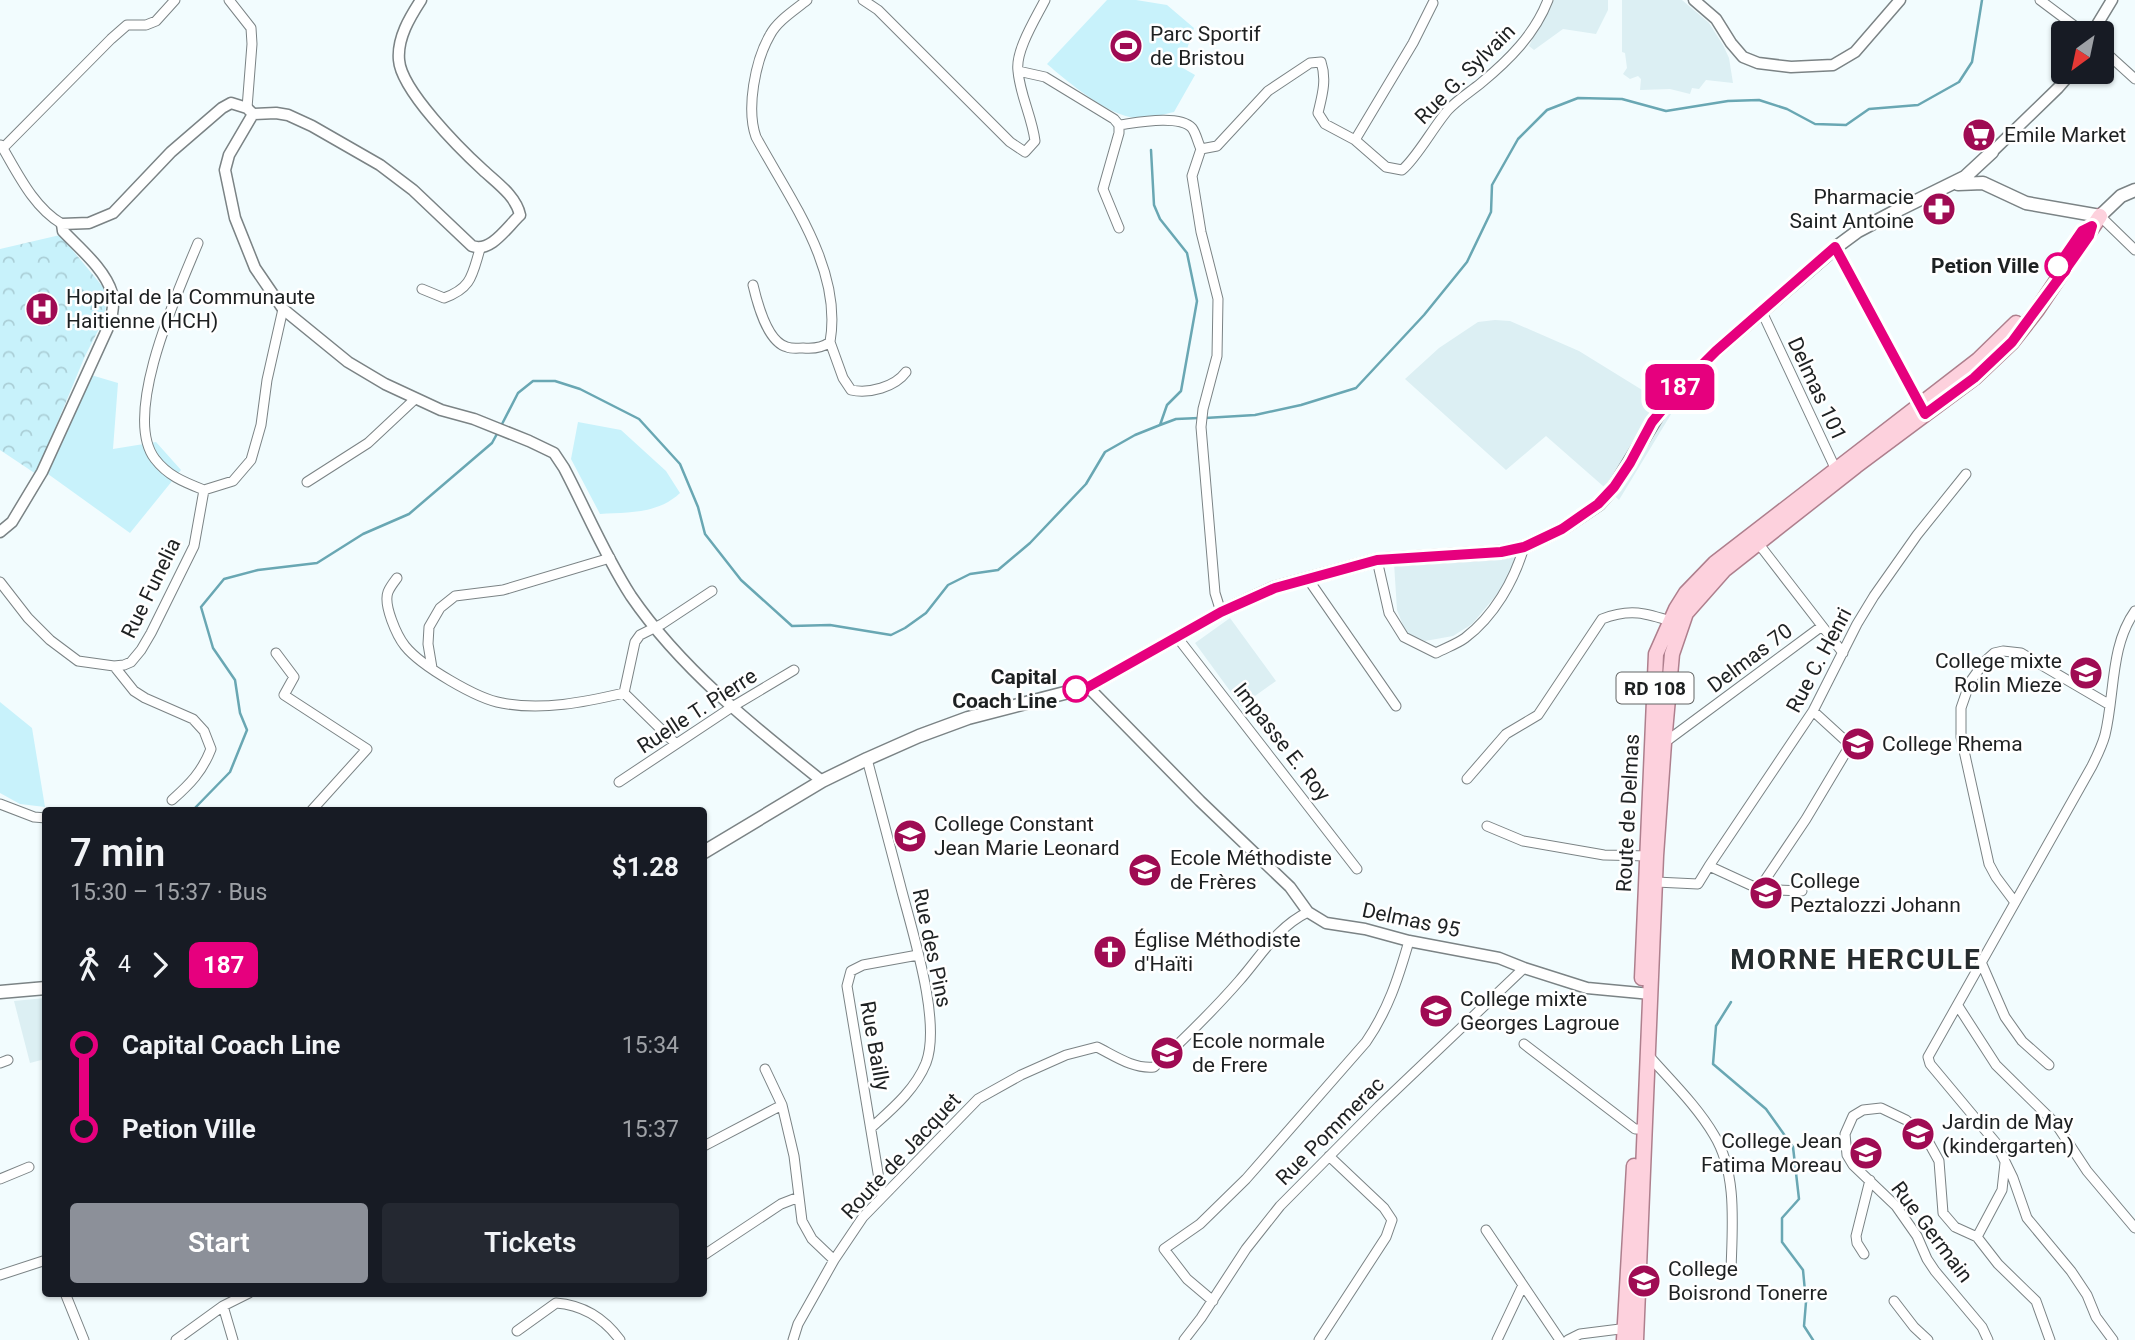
<!DOCTYPE html>
<meta charset="utf-8">
<style>
:root{--surface:#171b24;--page:#242831;--text:#f1f3f6;--muted:#9ea1a6;--accent:#8c9099}
body{margin:0;font-family:Roboto,sans-serif;background:var(--page);color:var(--text);height:100vh;display:flex;flex-direction:column;font-size:26px;white-space:nowrap}
*{box-sizing:border-box;margin:0}
p{font-size:23px;color:var(--muted)}
.icon{flex:none;width:38px;height:38px;fill:none;stroke:currentColor;stroke-width:2;stroke-linecap:round;stroke-linejoin:round}
.map{position:relative;flex:1;overflow:hidden}
.side{position:absolute;left:42px;top:807px;width:665px;height:490px;display:flex;flex-direction:column;background:var(--surface);border-radius:7px;box-shadow:0 2px 5px #0004}
.side>*{flex:none}
.badge{padding:0 14px;border-radius:10px;font-size:24px;line-height:46px}
.needle{width:46px;rotate:213deg}
.fabs{position:absolute;left:2051px;top:21px;display:grid;gap:14px}
.fabs a{display:grid;place-items:center;width:63px;height:63px;border-radius:7px;background:var(--surface);box-shadow:0 2px 5px #0004;font-size:35px}
.map>.badge{position:absolute;translate:-50% -50%;box-shadow:0 0 0 4px #fff}
.legs{display:flex;align-items:center;gap:10px;height:77px;padding:0 28px;font-size:23px}
.legs p{margin-inline-start:auto}
.overview{display:flex;align-items:center;justify-content:space-between;height:119px;padding:0 28px}
h1{font-size:38px;font-weight:600;line-height:52px}
.action{display:flex;gap:14px;margin-top:auto;padding:14px 28px}
.action a{flex:1;height:80px;border-radius:7px;background:var(--accent);color:#fff;font-size:28px;font-weight:600;line-height:80px;text-align:center}
.action a+a{background:var(--page);color:var(--text)}
ul{padding:0 28px;list-style:none}
li{display:flex;align-items:center;gap:24px;height:84px;font-size:26px}
li i{display:grid;place-items:center;width:10px;height:100%;margin:0 9px;background:currentColor}
li i::after{content:'';width:18px;height:18px;margin:-9px;border:5px solid;border-radius:50%;background:var(--surface)}
li p{margin-inline-start:auto}
li:first-child i{background:linear-gradient(#0000 50%,currentColor 0)}
li:last-child i{background:linear-gradient(currentColor 50%,#0000 0)}
.map>svg:first-child{display:block}
.built{fill:#dceff3}
.grass{fill:#c8f2fb}
.park{fill:url(#park-crowns)}
.lines{fill:none;stroke-linecap:round;stroke-linejoin:round}
.stream{stroke:#69a7b3;stroke-width:2.5}
.minor-casing{stroke:#7b8385;stroke-width:11}
.tertiary-casing{stroke:#7b8385;stroke-width:13}
.secondary-casing{stroke:#7b8385;stroke-width:15}
.primary-casing{stroke:#ae7f8d;stroke-width:17}
.minor{stroke:#fff;stroke-width:9}
.tertiary{stroke:#fff;stroke-width:10}
.secondary{stroke:#fff;stroke-width:12}
.primary{stroke:#fdd1dd;stroke-width:14}
.line-1-casing{stroke:#fff;stroke-width:16}
.line-1{stroke:#e6007e;stroke-width:10}
.stop-1-dot{fill:#fff;stroke:#e6007e;stroke-width:3.5}
.labels{text-anchor:middle;stroke-width:5;stroke-linejoin:round;paint-order:stroke}
.shield{fill:#fff;stroke:#626464;stroke-width:2}
.shield-label{font-size:19px;font-weight:bold;fill:#1e2122}
.poi-label{font-size:21px;fill:#1e2122;stroke:#fff;text-anchor:start}
.street-label{font-size:21px;fill:#1e2122;stroke:#fff}
.stop-label{font-size:21px;font-weight:bold;fill:#1e2122;stroke:#fff;text-anchor:end}
.district-label{font-size:28px;font-weight:bold;letter-spacing:2px;fill:#262d2f;stroke:#fff}
</style>
<div class="map">
<svg width="2135" height="1340" viewBox="0 0 2135 1340">
<defs>
<pattern id="park-crowns" width="20" height="18" patternUnits="userSpaceOnUse" patternTransform="scale(1.75)"><rect width="20" height="18" fill="#c8f2fb"/><path d="M2 6a3 3 0 1 1 6 0M12 15a3 3 0 1 1 6 0" fill="none" stroke="#abcfd7"/></pattern>
</defs>
<rect width="100%" height="100%" fill="#f2fcfe"/>
<path class="built" d="M1553,0H1608V10L1596,34L1563,29L1534,50L1529,46Z
M1622,0H1682L1709,23L1723,45L1729,58L1733,83L1706,80L1699,89L1692,88L1690,94L1670,89L1640,90L1641,79L1638,76L1630,79L1623,74L1627,68L1625,53L1622,52Z
M1495,320L1510,321L1579,351L1660,401L1669,390L1679,401L1619,500L1546,436L1506,470L1405,379L1439,348L1478,322Z
M1516,557L1509,580L1472,624L1453,636L1425,641L1406,633L1397,610L1394,563Z
M1230,618L1276,681L1241,706L1195,643Z
M45,998V1059L30,1063L14,1001Z"/>
<path class="grass" d="M1107,0H1136L1167,5L1194,28L1181,67L1195,75L1174,112C1162,115 1149,118 1136,118C1108,116 1068,82 1047,64Z
M91,375L118,383L113,449L156,442L181,470L130,533L48,474Z
M578,422L621,430L666,471L680,493C658,514 629,512 600,514L571,459Z
M0,702L32,728L45,807L20,804L0,793Z"/>
<path class="park" d="M60,235L108,293L104,319L85,356L36,474L0,450V249Z"/>
<g class="lines">
<path class="stream" d="M1151,150L1154,205L1160,219L1187,253L1197,301L1181,391L1167,405L1160,425
M1205,418L1255,415L1301,405L1356,388L1424,315L1467,262L1491,212L1492,185L1518,139L1547,110L1578,98L1622,99L1666,111L1728,101L1759,100L1787,109L1815,124L1846,125L1869,109L1918,105L1959,82L1972,62L1982,0
M501,426L518,393L533,381H555L580,389L639,419L680,464L698,507L705,534L741,580L792,626L830,625L891,635L905,628L926,613L948,585L970,574L998,570L1030,543L1086,484L1105,452L1135,435L1160,425L1176,419L1199,418
M193,810L230,772L247,730L240,713L235,680L213,648L201,607L224,579L258,570L317,563L363,534L409,514L492,443L498,432
M1731,1002L1716,1026L1713,1064L1766,1109L1793,1147L1799,1199L1782,1218V1242L1803,1270L1806,1302L1804,1326L1813,1340"/>
<defs>
<path id="minor" d="M229,0L251,28L252,44L247,108
M863,0L878,10L1010,142L1025,152L1035,141C1032,117 1020,95 1018,71C1015,51 1036,18 1045,0
M2040,0L2084,33
M2102,49L2135,79
M1018,71L1045,77L1114,119L1119,125V133L1103,189L1119,228
M1119,125C1135,123 1179,114 1192,128C1196,133 1198,143 1201,149
M1355,140L1413,43L1433,3
M1,145C17,172 33,207 62,224
M0,148H3L111,39L127,25H146L156,21L175,0
M1201,149L1217,146L1268,91L1310,63L1321,62C1327,80 1322,96 1318,113L1325,124L1355,140L1386,167L1402,170C1416,159 1434,126 1448,110C1457,100 1470,92 1481,83C1509,60 1535,34 1548,0
M1201,149L1192,176L1201,232L1218,299L1217,356L1203,409L1201,427L1215,593L1221,612
M2100,216L2135,250
M198,243C179,289 121,415 155,459C168,476 184,482 204,490
M1835,248L1922,409
M753,285C757,302 767,342 787,347C792,349 798,348 803,348C813,349 822,348 830,342C843,269 789,198 756,137C746,109 755,61 770,35C777,21 795,10 807,0
M422,289L444,298C472,288 472,275 480,249
M1762,312L1837,472
M830,342L843,378L851,390C869,394 895,387 906,372
M307,482L368,443L415,399
M1758,543L1843,653
M1377,560L1389,613L1404,637L1436,653C1445,648 1457,644 1465,638C1494,616 1514,581 1524,547
M397,578C394,582 390,587 388,592C383,605 397,636 405,646C421,666 477,699 502,703C542,711 585,702 624,693
M1308,579L1396,706
M0,582L28,618L50,640L78,661L114,666L124,665L131,662L141,650L151,633L194,546L204,490L233,481L251,460L261,425L267,380L283,309
M1177,637L1357,869
M276,653L294,677L284,695L367,749L312,810
M114,666L134,691L145,698L193,719L204,731L211,749C202,772 190,784 172,800
M432,668L428,644L429,627L440,608L455,596L503,590L610,558
M1664,743L1822,626
M676,744L624,693L635,642L640,635L662,624L712,591
M867,759C878,801 889,843 900,884C911,928 942,1021 926,1063C915,1090 892,1109 871,1128
M1467,779L1506,734L1538,715L1602,619C1630,608 1646,613 1673,622
M619,782L732,707L794,670
M0,804L34,817L46,818
M1487,826L1523,841L1604,855L1649,856
M1709,866L1813,711L1857,624L1874,596L1917,535L1966,474
M1656,882L1698,884L1709,866L1759,889L1802,891
M1759,889L1806,819L1849,747L1848,743L1813,711
M2014,901L1996,877L1989,864L1961,737V708L1970,682L1985,661L1994,653L2003,651L2021,653L2110,705
M1981,962L2005,1017L2022,1041L2049,1065
M1958,1006L1996,1065L2056,1124L2087,1171L2135,1228
M1524,1044L1635,1129H1643
M1649,1056C1671,1081 1697,1106 1714,1135C1738,1174 1732,1228 1731,1272
M0,1063L8,1060
M765,1069L782,1105L794,1156L802,1221L812,1239L834,1260
M704,1146L782,1105
M0,1179L29,1167
M882,1197L847,986L851,971L863,965L918,955
M1486,1230L1560,1340
M1977,1237L2002,1190L2005,1163
M1864,1254L1857,1243L1856,1236L1870,1180
M704,1255L781,1204L799,1197
M0,1275L46,1260
M65,1293L84,1340
M1213,1301L1187,1279L1164,1249L1200,1224L1246,1179L1366,1042C1388,1010 1398,979 1409,941
M1894,1301L1914,1327L1928,1340
M223,1306L233,1340
M517,1331L556,1303C582,1305 604,1318 620,1340
M176,1340L223,1306L249,1293
M793,1340L798,1324L834,1260L863,1217L978,1099L1021,1075L1066,1055L1097,1047C1115,1056 1133,1069 1154,1067C1183,1040 1212,1012 1239,981C1261,956 1277,927 1308,912
M1184,1340L1201,1318L1246,1249L1280,1206L1379,1106L1524,968
M1319,1340L1386,1237L1392,1220L1384,1208L1329,1156
M1497,1340L1523,1285
M1568,1340L1580,1334L1628,1328
M1988,1340L1982,1327L1935,1271L1927,1259L1917,1236L1896,1206L1853,1165L1847,1155L1845,1134L1853,1116L1863,1110L1881,1108L1906,1120L1928,1141L1939,1161L1943,1213L1955,1227L1977,1237L1998,1264L2036,1301L2050,1340
M2113,1340L2096,1317L2087,1295L2071,1271L2027,1218L2013,1178L1996,1143L1930,1064L1928,1057L2092,766C2097,756 2102,746 2105,735C2115,694 2110,646 2135,611"/>
<path id="tertiary" d="M421,0C410,17 397,38 399,60C401,90 460,149 483,170C497,183 516,196 520,215C507,227 491,253 472,246L413,190L380,165L312,126L288,115L276,113L253,114L229,155L225,170L235,218L255,268L283,309L348,362L385,384L441,410L474,419L529,441L554,453L564,468C586,510 605,556 631,596C681,669 753,726 822,781
M1694,0L1716,19L1731,43L1743,57L1758,63L1791,67L1833,65L1855,52L1900,0
M2092,33L2112,0
M1992,152L2058,88L2072,72
M0,532L12,522L42,472L111,321C112,312 115,302 112,293C105,269 79,248 63,231L62,224L89,223L113,213L171,152L222,108L231,103L247,108L253,114
M1088,687L1200,801L1290,887L1308,912L1326,923L1365,929L1409,941L1499,958L1524,968L1587,988L1651,994"/>
<path id="secondary" d="M1958,184L1983,183L2026,203L2100,216L2121,196L2135,190
M704,852L822,781L867,759L919,736L968,718L1088,687L1221,612L1274,588L1377,560L1501,552L1524,547L1562,529L1599,504L1614,487L1661,410L1685,382L1716,351L1835,248L1858,231L1894,212L1965,177L1992,152
M0,992L46,988"/>
<path id="primary" d="M1642,978L1656,654L1676,609L1686,593L1715,563L1978,360L2016,323
M1624,1340L1634,1166
M1636,1340L1656,856L1664,743L1672,654L1686,613L1724,570L1856,466L1974,378L2012,342L2037,310L2100,216"/>
</defs>
<use href="#minor" class="minor-casing"/>
<use href="#tertiary" class="tertiary-casing"/>
<use href="#secondary" class="secondary-casing"/>
<use href="#primary" class="primary-casing"/>
<use href="#minor" class="minor"/>
<use href="#tertiary" class="tertiary"/>
<use href="#secondary" class="secondary"/>
<use href="#primary" class="primary"/>
</g>
<g class="lines">
<defs>
<path id="line-1" d="M1076,689L1088,687L1221,612L1275,588L1377,560L1501,552L1524,547L1562,529L1598,504L1614,487L1630,463L1652,422L1685,382L1716,351L1835,247L1925,414L1974,378L2012,342L2063,273L2089,236L2092,226L2082,231L2058,266"/>
</defs>
<use href="#line-1" class="line-1-casing"/>
<use href="#line-1" class="line-1"/>
</g>
<defs>
<symbol id="stadium-disc" viewBox="-11 -11 22 22"><circle r="9.5" fill="#9f0b53" stroke="#fff"/><path d="M0-5a6.5 5 0 1 0 0 10a6.5 5 0 1 0 0-10ZM-3.5-1.8h7v3.6h-7Z" fill="#fff"/></symbol>
<symbol id="supermarket-disc" viewBox="-11 -11 22 22"><circle r="9.5" fill="#9f0b53" stroke="#fff"/><path d="M-6-5.5h2.5l.6 2H6L4.5 2H-2.5L-4.4-4H-6ZM-1.5 3.2a1.3 1.3 0 1 0 .1 0ZM3 3.2a1.3 1.3 0 1 0 .1 0Z" fill="#fff"/></symbol>
<symbol id="pharmacy-disc" viewBox="-11 -11 22 22"><circle r="9.5" fill="#9f0b53" stroke="#fff"/><path d="M-2-6h4v4h4v4h-4v4h-4v-4h-4v-4h4Z" fill="#fff"/></symbol>
<symbol id="hospital-disc" viewBox="-11 -11 22 22"><circle r="9.5" fill="#9f0b53" stroke="#fff"/><path d="M-5-5h3v3.5h4V-5h3V5h-3V1.5h-4V5h-3Z" fill="#fff"/></symbol>
<symbol id="school-disc" viewBox="-11 -11 22 22"><circle r="9.5" fill="#9f0b53" stroke="#fff"/><path d="M0-5L7-2L0 1L-7-2ZM-4 1L0 2.5L4 1V4Q0 6-4 4Z" fill="#fff"/></symbol>
<symbol id="church-disc" viewBox="-11 -11 22 22"><circle r="9.5" fill="#9f0b53" stroke="#fff"/><path d="M-1.2-6h2.4v3.5h3.3v2.4h-3.3V6h-2.4V-.1h-3.3v-2.4h3.3Z" fill="#fff"/></symbol>
<symbol id="university-disc" viewBox="-11 -11 22 22"><circle r="9.5" fill="#9f0b53" stroke="#fff"/><path d="M0-5L7-2L0 1L-7-2ZM-4 1L0 2.5L4 1V4Q0 6-4 4Z" fill="#fff"/></symbol>
</defs>
<g fill-rule="evenodd">
<use href="#stadium-disc" x="1107" y="27" width="38" height="38"/>
<use href="#supermarket-disc" x="1960" y="116" width="38" height="38"/>
<use href="#pharmacy-disc" x="1920" y="190" width="38" height="38"/>
<use href="#hospital-disc" x="23" y="290" width="38" height="38"/>
<use href="#school-disc" x="2067" y="654" width="38" height="38"/>
<use href="#school-disc" x="1839" y="725" width="38" height="38"/>
<use href="#school-disc" x="891" y="817" width="38" height="38"/>
<use href="#school-disc" x="1126" y="851" width="38" height="38"/>
<use href="#school-disc" x="1747" y="874" width="38" height="38"/>
<use href="#church-disc" x="1091" y="933" width="38" height="38"/>
<use href="#school-disc" x="1417" y="992" width="38" height="38"/>
<use href="#university-disc" x="1148" y="1034" width="38" height="38"/>
<use href="#school-disc" x="1899" y="1115" width="38" height="38"/>
<use href="#school-disc" x="1847" y="1134" width="38" height="38"/>
<use href="#school-disc" x="1625" y="1262" width="38" height="38"/>
</g>
<g class="stop-1-dot">
<circle cx="2058" cy="266" r="12"/>
<circle cx="1076" cy="689" r="12"/>
</g>
<g class="labels">
<rect class="shield" x="1616.5" y="672.5" width="77" height="31" rx="5"/>
<g class="shield-label">
<text x="1655" y="695">RD 108</text>
</g>
<g class="poi-label">
<text x="1150" y="41">Parc Sportif<tspan x="1150" dy="24">de Bristou</tspan></text>
<text x="2004" y="142">Emile Market</text>
<text x="1914" y="204" text-anchor="end">Pharmacie<tspan x="1914" dy="24">Saint Antoine</tspan></text>
<text x="66" y="304">Hopital de la Communaute<tspan x="66" dy="24">Haitienne (HCH)</tspan></text>
<text x="2062" y="668" text-anchor="end">College mixte<tspan x="2062" dy="24">Rolin Mieze</tspan></text>
<text x="1882" y="751">College Rhema</text>
<text x="934" y="831">College Constant<tspan x="934" dy="24">Jean Marie Leonard</tspan></text>
<text x="1170" y="865">Ecole Méthodiste<tspan x="1170" dy="24">de Frères</tspan></text>
<text x="1790" y="888">College<tspan x="1790" dy="24">Peztalozzi Johann</tspan></text>
<text x="1134" y="947">Église Méthodiste<tspan x="1134" dy="24">d'Haïti</tspan></text>
<text x="1460" y="1006">College mixte<tspan x="1460" dy="24">Georges Lagroue</tspan></text>
<text x="1192" y="1048">Ecole normale<tspan x="1192" dy="24">de Frere</tspan></text>
<text x="1942" y="1129">Jardin de May<tspan x="1942" dy="24">(kindergarten)</tspan></text>
<text x="1842" y="1148" text-anchor="end">College Jean<tspan x="1842" dy="24">Fatima Moreau</tspan></text>
<text x="1668" y="1276">College<tspan x="1668" dy="24">Boisrond Tonerre</tspan></text>
</g>
<g class="street-label">
<text transform="translate(1465 74) rotate(-45)" y="7">Rue G. Sylvain</text>
<text transform="translate(1817 389) rotate(65)" y="7">Delmas 101</text>
<text transform="translate(151 588) rotate(-64)" y="7">Rue Funelia</text>
<text transform="translate(1750 658) rotate(-37)" y="7">Delmas 70</text>
<text transform="translate(1819 660) rotate(-62)" y="7">Rue C. Henri</text>
<text transform="translate(697 711) rotate(-33)" y="7">Ruelle T. Pierre</text>
<text transform="translate(1282 742) rotate(52)" y="7">Impasse E. Roy</text>
<text transform="translate(1628 813) rotate(-87)" y="7">Route de Delmas</text>
<text transform="translate(1411 920) rotate(12)" y="7">Delmas 95</text>
<text transform="translate(932 948) rotate(78)" y="7">Rue des Pins</text>
<text transform="translate(875 1046) rotate(80)" y="7">Rue Bailly</text>
<text transform="translate(1330 1131) rotate(-45)" y="7">Rue Pommerac</text>
<text transform="translate(901 1156) rotate(-47)" y="7">Route de Jacquet</text>
<text transform="translate(1932 1232) rotate(53)" y="7">Rue Germain</text>
</g>
<g class="stop-label">
<text x="2039" y="273">Petion Ville</text>
<text x="1057" y="684">Capital<tspan x="1057" dy="24">Coach Line</tspan></text>
</g>
<g class="district-label">
<text x="1856" y="969">MORNE HERCULE</text>
</g>
</g>
</svg>
<div class="fabs">
<a><svg class="needle" viewBox="-14 -14 28 28"><path d="M0-13l5 13h-10z" fill="#e53935"/><path d="M0 13l5-13h-10z" fill="#9ea1a6"/></svg></a>
</div>
<b class="badge" style="left:1680px;top:387px;background:#e6007e;color:#fff">187</b>
<section class="side">
<div class="overview"><div><h1>7 min</h1><p>15:30 – 15:37 · Bus</p></div><b>$1.28</b></div>
<div class="legs"><svg class="icon" aria-label="walk" viewBox="0 0 24 24"><circle cx="13" cy="4" r="2"/><path d="M13 8l-2 6 4 7M11 14l-3 7M7 12l3-4h3l4 4"/></svg>4<svg class="icon" aria-label="forward" viewBox="0 0 24 24"><path d="M9 5l7 7-7 7"/></svg><b class="badge" style="background:#e6007e;color:#fff">187</b></div>
<ul>
<li><i style="color:#e6007e"></i><b>Capital Coach Line</b><p>15:34</p></li>
<li><i style="color:#e6007e"></i><b>Petion Ville</b><p>15:37</p></li>
</ul>
<div class="action"><a>Start</a><a>Tickets</a></div>
</section>
</div>
